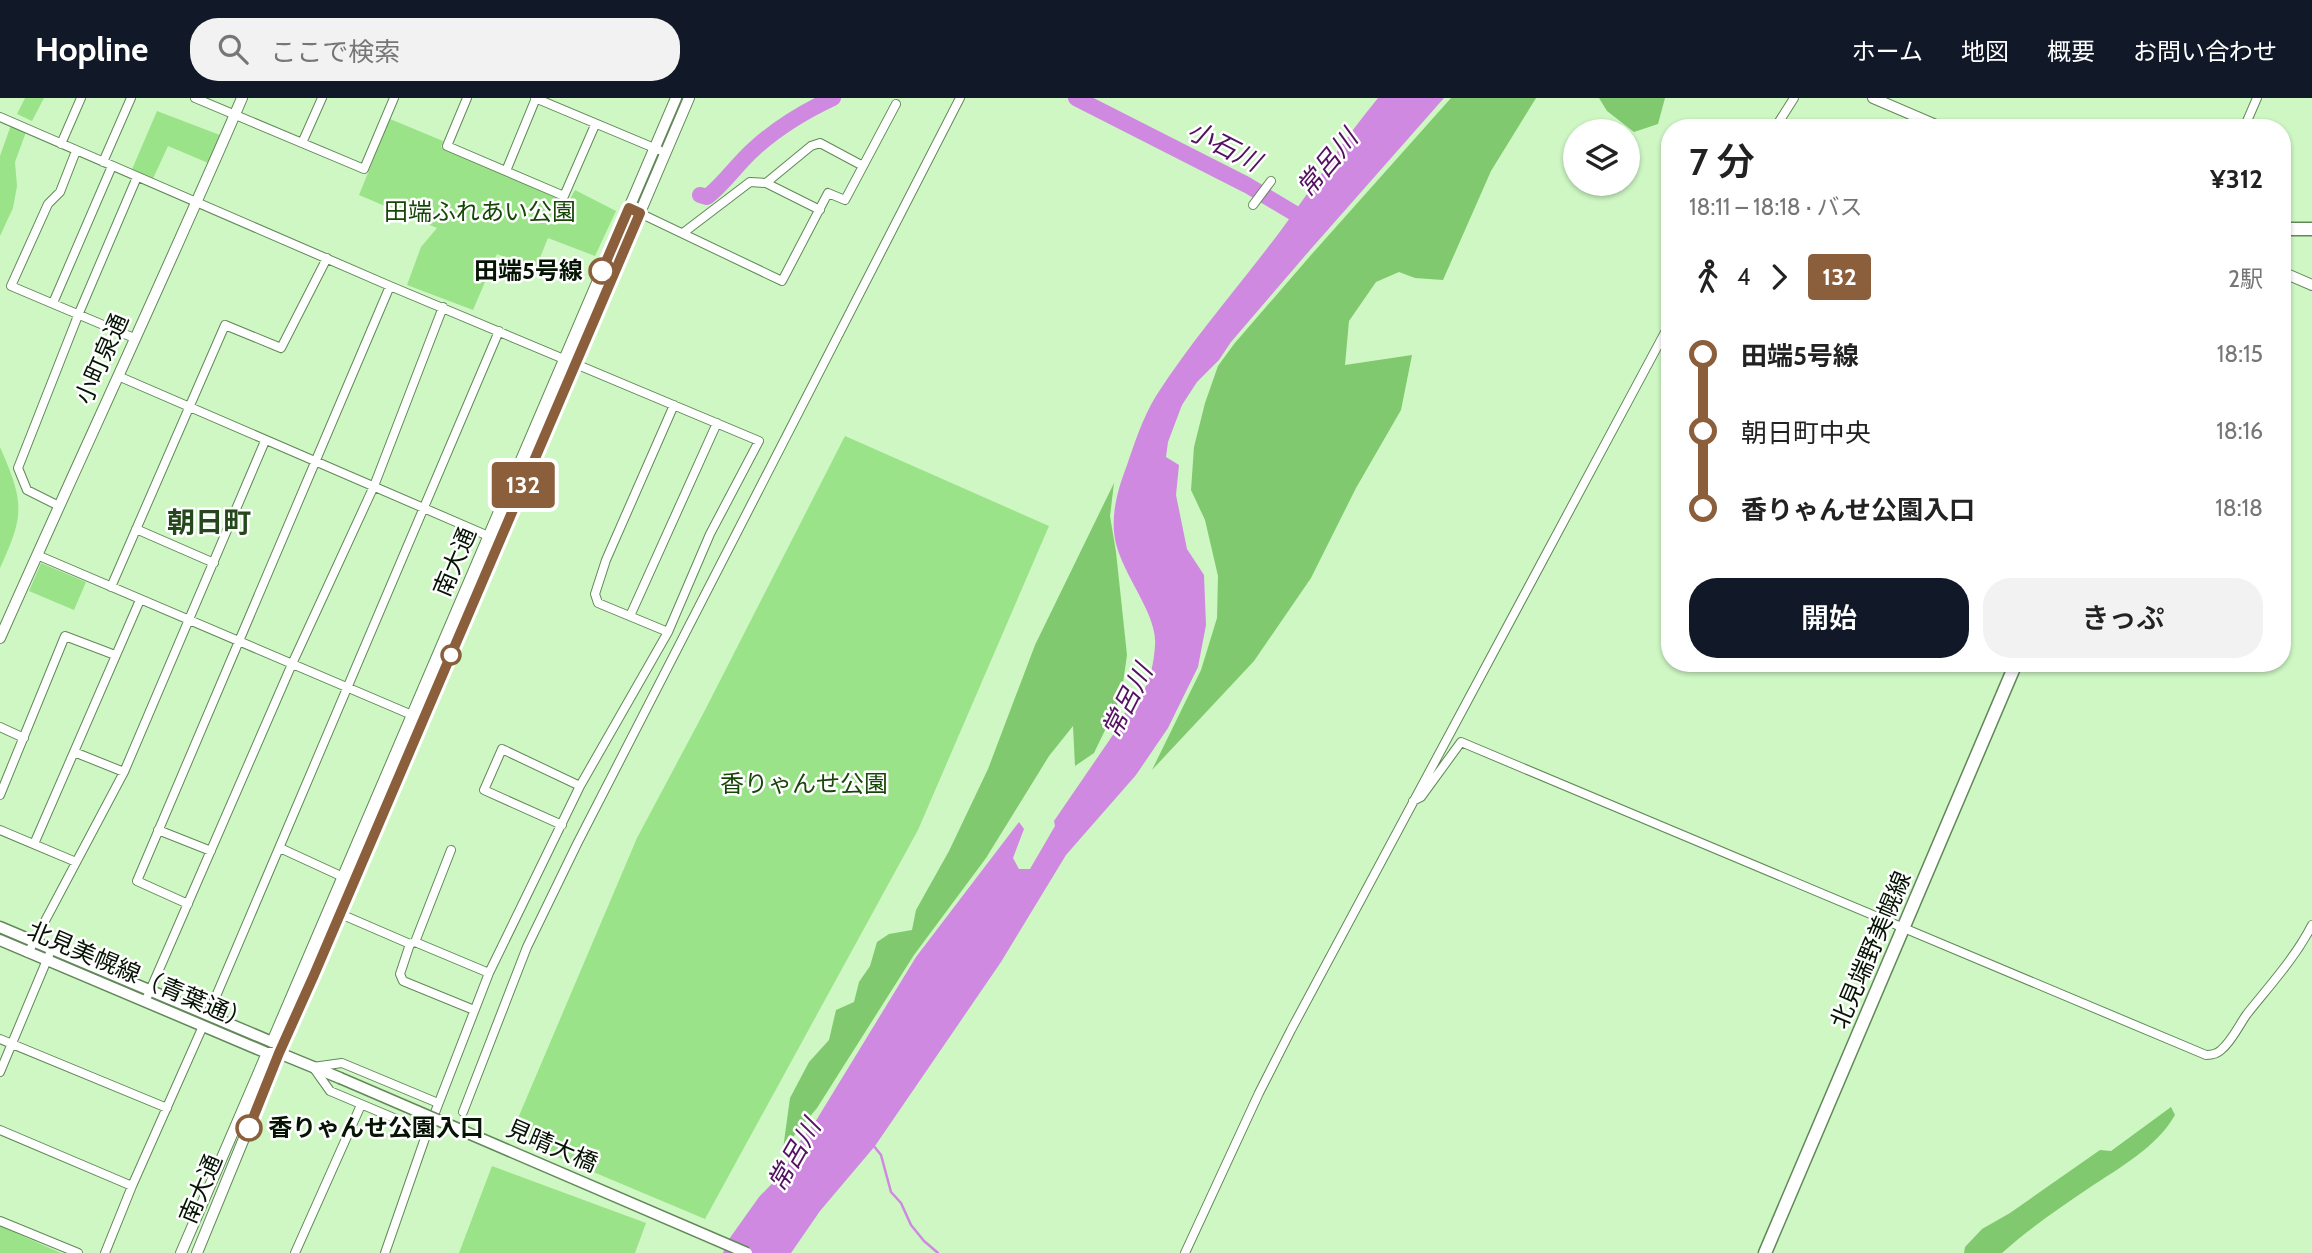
<!DOCTYPE html>
<html lang="ja">
<meta charset="utf-8">
<style>
:root{--surface:#fff;--page:#f2f2f2;--text:#222;--muted:#767676;--accent:#111827}
body{margin:0;font-family:Cabin,"Noto Sans JP",sans-serif;background:var(--page);color:var(--text);height:100vh;display:flex;flex-direction:column;font-size:26px;white-space:nowrap}
*{box-sizing:border-box;margin:0}
p{font-size:23px;color:var(--muted)}
.icon{flex:none;width:38px;height:38px;fill:none;stroke:currentColor;stroke-width:2;stroke-linecap:round;stroke-linejoin:round}
.map{position:relative;flex:1;overflow:hidden}
.side{position:absolute;left:1661px;top:21px;width:630px;height:553px;display:flex;flex-direction:column;background:var(--surface);border-radius:28px;box-shadow:0 2px 5px #0004}
.side>*{flex:none}
.badge{padding:0 14px;border-radius:5px;font-size:24px;line-height:46px}
.controls{position:absolute;left:1563px;top:21px;display:grid;gap:14px}
.controls a{display:grid;place-items:center;width:77px;height:77px;border-radius:50%;background:var(--surface);box-shadow:0 2px 5px #0004;font-size:35px}
.map>.badge{position:absolute;translate:-50% -50%;box-shadow:0 0 0 4px #fff}
.legs{display:flex;align-items:center;gap:10px;height:77px;padding:0 28px;font-size:23px}
.legs p{margin-inline-start:auto}
.summary{display:flex;align-items:center;justify-content:space-between;height:119px;padding:0 28px}
h1{font-size:38px;font-weight:600;line-height:52px}
.button{display:flex;gap:14px;margin-top:auto;padding:14px 28px}
.button a{flex:1;height:80px;border-radius:28px;background:var(--accent);color:#fff;font-size:28px;font-weight:600;line-height:80px;text-align:center}
.button a+a{background:var(--page);color:var(--text)}
ul{padding:0 28px;list-style:none}
li{display:flex;align-items:center;gap:24px;height:77px;font-size:26px}
li i{display:grid;place-items:center;width:10px;height:100%;margin:0 9px;background:currentColor}
li i::after{content:'';width:18px;height:18px;margin:-9px;border:5px solid;border-radius:50%;background:var(--surface)}
li p{margin-inline-start:auto}
li:first-child i{background:linear-gradient(#0000 50%,currentColor 0)}
li:last-child i{background:linear-gradient(currentColor 50%,#0000 0)}
header{display:flex;align-items:center;gap:42px;box-sizing:border-box;height:98px;padding:0 35px;background:var(--accent);color:#fff}
header strong{font-size:33px}
nav{display:flex;gap:38px;margin-inline-start:auto;font-size:24px}
.search{width:490px;height:63px;background:var(--page);display:flex;align-items:center;gap:18px;box-sizing:border-box;padding:0 24px;border-radius:28px;color:var(--muted);font-size:26px}
.map>svg:first-child{display:block}
.green{fill:#9ae388}
.forest{fill:#80c96e}
.water{fill:#d089e1}
.lines{fill:none;stroke-linecap:round;stroke-linejoin:round}
.stream{stroke:#d089e1;stroke-width:2.5}
.river{stroke:#d089e1;stroke-width:16}
.minor-casing{stroke:#628859;stroke-width:10}
.tertiary-casing{stroke:#628859;stroke-width:12}
.secondary-casing{stroke:#628859;stroke-width:13}
.primary-casing{stroke:#628859;stroke-width:15}
.minor{stroke:#fff;stroke-width:8}
.tertiary{stroke:#fff;stroke-width:10}
.secondary{stroke:#fff;stroke-width:10}
.primary{stroke:#fff;stroke-width:12}
.secondary-bridge-casing{stroke:#628859;stroke-width:13;stroke-linecap:butt}
.secondary-bridge{stroke:#fff;stroke-width:10}
.line-1-casing{stroke:#fff;stroke-width:16}
.line-1{stroke:#8b5e3c;stroke-width:10}
.stop-1-dot{fill:#fff;stroke:#8b5e3c;stroke-width:3.5}
.labels{text-anchor:middle;stroke-width:5;stroke-linejoin:round;paint-order:stroke}
.park-label{font-size:24px;fill:#174707;stroke:#fff}
.stop-label{font-size:24px;font-weight:bold;fill:#061404;stroke:#fff;text-anchor:end}
.street-label{font-size:24px;fill:#061404;stroke:#fff}
.water-label{font-size:26px;font-style:italic;fill:#531161;stroke:#fff}
.quarter-label{font-size:28px;font-weight:bold;fill:#25471c;stroke:#fff}
</style>
<header>
<strong>Hopline</strong>
<div class="search"><svg class="icon" aria-label="search" viewBox="0 0 24 24"><circle cx="10" cy="10" r="6"/><path d="M15 15l6 6"/></svg>ここで検索</div>
<nav><a>ホーム</a><a>地図</a><a>概要</a><a>お問い合わせ</a></nav>
</header>
<div class="map">
<svg width="2312" height="1155" viewBox="0 0 2312 1155">
<rect width="100%" height="100%" fill="#cef7c4"/>
<path class="green" d="M25,0H44L32,23L17,16Z
M157,13L225,39L213,67L168,48L151,85L130,76Z
M390,21L443,43L441,49L569,103L575,92L616,113L595,158L548,140L535,172L497,156L473,212L407,187L421,149L437,130L359,97Z
M11,27L26,34L15,64L17,88L13,110L0,138V58Z
M845,338L1049,428L918,732L705,1121L510,1039L637,740L703,616Z
M0,349C24,404 25,416 0,470Z
M41,465L86,484L74,512L29,493Z
M492,1068L646,1125L635,1155H459Z
M0,1128L61,1155H0Z"/>
<path class="forest" d="M1451,0H1536L1491,73L1443,182L1415,180L1399,174L1376,184L1349,223L1345,267L1412,257L1401,312L1356,390L1311,480L1254,563L1152,672L1201,572L1217,520L1218,478L1205,422L1191,392L1194,349L1205,305L1218,268L1234,246L1311,157Z
M1599,0H1665L1658,26L1634,34L1607,13Z
M1114,385L1110,418L1116,454L1127,557L1121,599L1094,655L1075,668L1073,628L1049,658L986,760L914,857L817,1010L783,1051L790,1000L809,964L829,942L836,912L854,904L859,884L870,868L877,844L889,836L912,832L916,812L949,753L988,671L1035,547Z
M2171,1009L2175,1017C2157,1049 2119,1070 2089,1090C2059,1110 2029,1131 2002,1155H1964L1965,1149L1982,1131L2010,1115L2100,1052L2111,1053Z"/>
<path class="water" d="M1378,0H1444L1310,152L1231,244L1219,262L1197,284L1182,307L1168,344L1166,359L1179,367L1176,397L1187,451L1204,477L1206,527L1198,569L1168,630L1136,677L1066,757L1001,864L875,1048L820,1113L791,1155H723L727,1144L759,1099L786,1071L791,1055L817,1021L916,859L1019,724L1024,731L1013,760L1019,771H1030L1055,728L1054,723L1117,631C1118,615 1134,610 1141,598C1150,583 1154,565 1155,547C1158,514 1117,472 1114,434C1112,411 1119,388 1127,367C1135,344 1143,319 1156,298C1195,237 1244,183 1287,124C1317,83 1345,40 1378,0Z"/>
<g class="lines">
<path class="stream" d="M873,1047L881,1057L891,1094L901,1105L911,1127L924,1143L938,1155"/>
<path class="river" d="M1076,0L1247,87L1309,124
M700,97L707,99C725,85 737,66 754,51C777,30 805,13 833,0"/>
<defs>
<path id="minor" d="M195,0L364,71L394,0
M467,0L447,48L564,98L595,27
M535,0L659,52
M0,19L390,188L759,343L710,436L668,534L580,688L489,875L424,1043L385,1155
M1775,30L1794,0
M2244,30L2257,0
M302,45L322,0
M61,46L81,0
M76,53L60,94L48,106L11,188L134,240
M103,64L131,0
M506,73L536,0
M766,85L811,48L820,45L863,68
M1253,107L1271,83
M629,110L782,183L828,95L845,102L896,6
M683,135L750,84L766,85L820,112
M53,205L112,68
M118,278L493,440
M59,408L27,392L18,370L79,215L137,79
M136,431L214,465
M37,457L412,617
M111,489L225,227L281,250L327,160
M630,518L717,325
M668,534L598,505L595,496L606,462L674,307
M0,629L24,640
M74,654L124,674
M0,697L65,538L115,557
M1413,703L1421,699L1461,644L2206,957C2212,957 2217,956 2221,952C2232,943 2239,927 2247,916C2270,887 2295,860 2312,827
M562,727L484,692L502,651L580,688
M0,732L76,764
M158,732L211,753
M34,746L140,502
M280,750L343,779
M188,806L137,783L390,188
M329,811L410,846L415,844L489,875
M415,844L451,752
M410,846L400,876L403,883L474,912
M28,855L124,674L265,343
M145,904L292,566L374,388L443,209
M208,917L499,233
M0,941L167,1010
M0,974L49,857
M463,1014L527,849L577,746L960,0
M0,1032L132,1088
M427,1034L330,993L313,969L342,965L438,1005
M0,1123L78,1155
M105,1155L132,1088L203,928
M295,1155L361,1007
M1185,1155L1259,995L1291,932L1670,225"/>
<path id="tertiary" d="M1873,0L1943,30
M2282,174L2312,187
M0,540C80,360 164,181 242,0
M272,944L676,0
M181,1155L267,955
M197,1155L279,955L314,877L689,0"/>
<path id="secondary" d="M0,829L272,944
M0,842L267,955H279L340,980"/>
<path id="primary" d="M2282,131H2312
M1765,1155L2016,565"/>
</defs>
<use href="#minor" class="minor-casing"/>
<use href="#tertiary" class="tertiary-casing"/>
<use href="#secondary" class="secondary-casing"/>
<use href="#primary" class="primary-casing"/>
<use href="#minor" class="minor"/>
<use href="#tertiary" class="tertiary"/>
<use href="#secondary" class="secondary"/>
<use href="#primary" class="primary"/>
<defs>
<path id="secondary-bridge" d="M340,980L747,1155"/>
</defs>
<use href="#secondary-bridge" class="secondary-bridge-casing"/>
<use href="#secondary-bridge" class="secondary-bridge"/>
</g>
<g class="lines">
<defs>
<path id="line-1" d="M249,1030L279,955L314,877L640,115L629,110L602,173"/>
</defs>
<use href="#line-1" class="line-1-casing"/>
<use href="#line-1" class="line-1"/>
</g>
<g class="stop-1-dot">
<circle cx="602" cy="173" r="12"/>
<circle cx="451" cy="557" r="9"/>
<circle cx="249" cy="1030" r="12"/>
</g>
<g class="labels">
<g class="park-label">
<text x="480" y="122">田端ふれあい公園</text>
<text x="804" y="694">香りゃんせ公園</text>
</g>
<g class="stop-label">
<text x="583" y="181">田端5号線</text>
<text x="268" y="1038" text-anchor="start">香りゃんせ公園入口</text>
</g>
<g class="street-label">
<text transform="translate(102 261) rotate(-66)" y="8">小町泉通</text>
<text transform="translate(455 464) rotate(-67)" y="8">南大通</text>
<text transform="translate(1871 852) rotate(-67)" y="8">北見端野美幌線</text>
<text transform="translate(139 878) rotate(23)" y="8">北見美幌線（青葉通）</text>
<text transform="translate(552 1048) rotate(23)" y="8">見晴大橋</text>
<text transform="translate(201 1091) rotate(-67)" y="8">南大通</text>
</g>
<g class="water-label">
<text transform="translate(1224 48) rotate(27)" y="9">小石川</text>
<text transform="translate(1327 65) rotate(-50)" y="9">常呂川</text>
<text transform="translate(1127 603) rotate(-63)" y="9">常呂川</text>
<text transform="translate(794 1057) rotate(-60)" y="9">常呂川</text>
</g>
<g class="quarter-label">
<text x="209" y="434">朝日町</text>
</g>
</g>
</svg>
<div class="controls">
<a><svg class="icon" aria-label="layers" viewBox="0 0 24 24"><path d="M12 4l9 5-9 5-9-5zM3 14l9 5 9-5"/></svg></a>
</div>
<b class="badge" style="left:523px;top:387px;background:#8b5e3c;color:#fff">132</b>
<section class="side">
<div class="summary"><div><h1>7 分</h1><p>18:11 – 18:18 · バス</p></div><b>¥312</b></div>
<div class="legs"><svg class="icon" aria-label="walk" viewBox="0 0 24 24"><circle cx="13" cy="4" r="2"/><path d="M13 8l-2 6 4 7M11 14l-3 7M7 12l3-4h3l4 4"/></svg>4<svg class="icon" aria-label="forward" viewBox="0 0 24 24"><path d="M9 5l7 7-7 7"/></svg><b class="badge" style="background:#8b5e3c;color:#fff">132</b><p>2駅</p></div>
<ul>
<li><i style="color:#8b5e3c"></i><b>田端5号線</b><p>18:15</p></li>
<li><i style="color:#8b5e3c"></i><span>朝日町中央</span><p>18:16</p></li>
<li><i style="color:#8b5e3c"></i><b>香りゃんせ公園入口</b><p>18:18</p></li>
</ul>
<div class="button"><a>開始</a><a>きっぷ</a></div>
</section>
</div>
